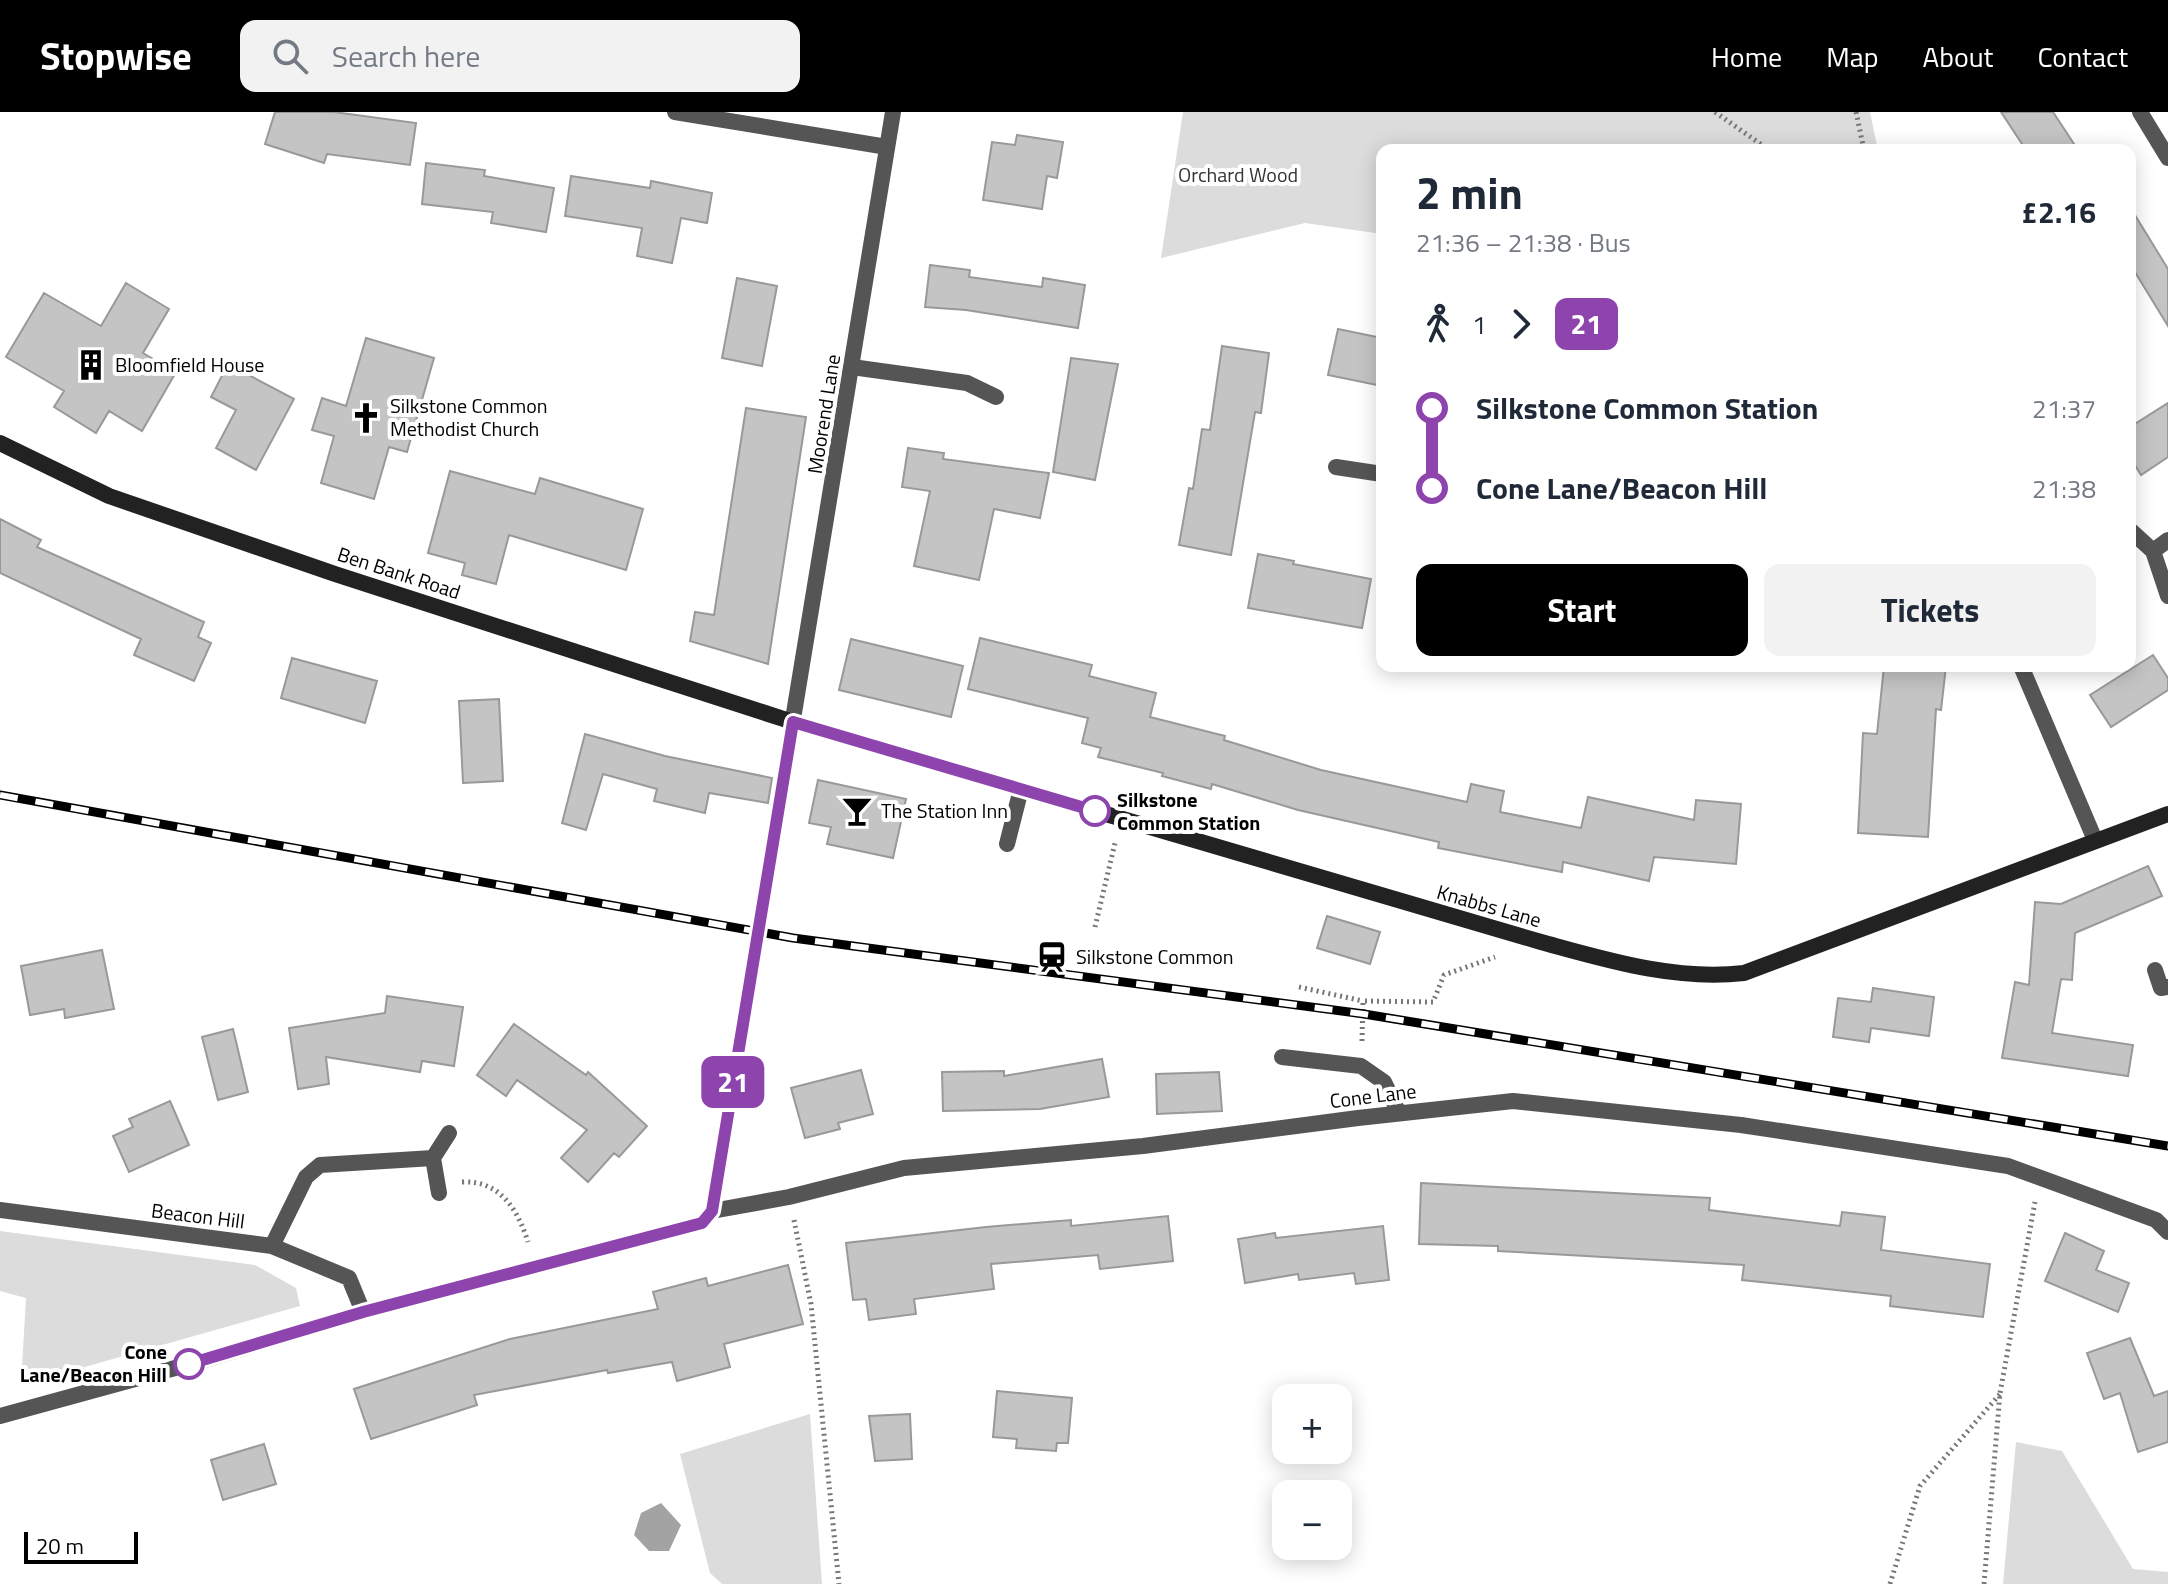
<!DOCTYPE html>
<meta charset="utf-8">
<style>
:root{--surface:#fff;--page:#f2f2f3;--text:#1f2937;--muted:#747a83;--accent:#000}
body{margin:0;font-family:"Titillium Web",sans-serif;background:var(--page);color:var(--text);height:100vh;display:flex;flex-direction:column;font-size:30px;white-space:nowrap}
*{box-sizing:border-box;margin:0}
p{font-size:26px;color:var(--muted)}
.icon{flex:none;width:44px;height:44px;fill:none;stroke:currentColor;stroke-width:2;stroke-linecap:round;stroke-linejoin:round}
.map{position:relative;flex:1;overflow:hidden}
.side{position:absolute;left:1376px;top:32px;width:760px;height:528px;display:flex;flex-direction:column;background:var(--surface);border-radius:16px;box-shadow:0 4px 20px #0003}
.side>*{flex:none}
.badge{padding:0 16px;border-radius:12px;font-size:28px;line-height:52px}
.buttons{position:absolute;left:1272px;top:1272px;display:grid;gap:16px}
.buttons a{display:grid;place-items:center;width:80px;height:80px;border-radius:16px;background:var(--surface);box-shadow:0 4px 20px #0003;font-size:40px}
.scale{position:absolute;left:24px;bottom:20px;width:114px;box-sizing:border-box;padding-left:8px;border:4px solid #000;border-top:0;font-size:22px;line-height:28px;white-space:nowrap;color:#000;-webkit-text-stroke:6px #fff;paint-order:stroke}
.map>.badge{position:absolute;translate:-50% -50%;box-shadow:0 0 0 4px #fff}
.legs{display:flex;align-items:center;gap:12px;height:88px;padding:0 40px;font-size:26px}
.legs p{margin-inline-start:auto}
.head{display:flex;align-items:center;justify-content:space-between;height:136px;padding:0 40px}
h1{font-size:44px;font-weight:700;line-height:60px}
.primary-button{display:flex;gap:16px;margin-top:auto;padding:16px 40px}
.primary-button a{flex:1;height:92px;border-radius:16px;background:var(--accent);color:#fff;font-size:32px;font-weight:700;line-height:92px;text-align:center}
.primary-button a+a{background:var(--page);color:var(--text)}
ul{padding:0 40px;list-style:none}
li{display:flex;align-items:center;gap:28px;height:80px;font-size:30px}
li i{display:grid;place-items:center;width:12px;height:100%;margin:0 10px;background:currentColor}
li i::after{content:'';width:20px;height:20px;margin:-10px;border:6px solid;border-radius:50%;background:var(--surface)}
li p{margin-inline-start:auto}
li:first-child i{background:linear-gradient(#0000 50%,currentColor 0)}
li:last-child i{background:linear-gradient(currentColor 50%,#0000 0)}
header{display:flex;align-items:center;gap:48px;box-sizing:border-box;height:112px;padding:0 40px;background:var(--accent);color:#fff}
header strong{font-size:38px}
nav{display:flex;gap:44px;margin-inline-start:auto;font-size:28px}
.search{width:560px;height:72px;background:var(--page);display:flex;align-items:center;gap:20px;box-sizing:border-box;padding:0 28px;border-radius:16px;color:var(--muted);font-size:30px}
.map>svg:first-child{display:block}
.green{fill:#dcdcdc}
.water{fill:#a3a3a3}
.building{fill:#c4c4c4;stroke:#999;stroke-width:2}
.lines{fill:none;stroke-linecap:round;stroke-linejoin:round}
.path{stroke:#777;stroke-width:5;stroke-dasharray:2 4;stroke-linecap:butt}
.service{stroke:#555;stroke-width:16}
.minor{stroke:#555;stroke-width:16}
.tertiary{stroke:#555;stroke-width:16}
.secondary{stroke:#222;stroke-width:16}
.rail-casing{stroke:#000;stroke-width:9}
.rail{stroke:#fff;stroke-width:6;stroke-dasharray:18;stroke-linecap:butt}
.line-1-casing{stroke:#fff;stroke-width:18}
.line-1{stroke:#8e44ad;stroke-width:12}
.stop-1-dot{fill:#fff;stroke:#8e44ad;stroke-width:4}
.labels{text-anchor:middle;stroke-width:8;stroke-linejoin:round;paint-order:stroke}
.park-label{font-size:20px;fill:#333;stroke:#fff}
.poi-label{font-size:20px;fill:#000;stroke:#fff;text-anchor:start}
.street-label{font-size:20px;fill:#000;stroke:#fff}
.stop-label{font-size:20px;font-weight:bold;fill:#000;stroke:#fff;text-anchor:start}
</style>
<header>
<strong>Stopwise</strong>
<div class="search"><svg class="icon" aria-label="search" viewBox="0 0 24 24"><circle cx="10" cy="10" r="6"/><path d="M15 15l6 6"/></svg>Search here</div>
<nav><a>Home</a><a>Map</a><a>About</a><a>Contact</a></nav>
</header>
<div class="map">
<svg width="2168" height="1472" viewBox="0 0 2168 1472">
<rect width="100%" height="100%" fill="#fff"/>
<path class="green" d="M1183,0H1870L1878,38H1382V122L1305,111L1161,146Z
M0,1119L255,1153L296,1176L300,1194L21,1273L26,1186L0,1179Z
M810,1302L822,1472H722L710,1461L680,1342Z
M2016,1330L2062,1339L2133,1457L2168,1460V1472H2003Z"/>
<path class="water" d="M661,1391L681,1413L669,1439H649L634,1423L641,1401Z"/>
<path class="building" d="M275,0H334L416,11L410,53L327,42L324,51L265,32Z
M2001,0H2053L2078,38H2026Z
M1017,23L1063,30L1057,66L1047,64L1042,97L983,88L992,30L1015,33Z
M426,51L485,58L484,64L554,76L546,120L491,111L493,100L422,92Z
M571,64L650,76L651,69L712,81L707,111L681,106L672,151L637,144L642,116L565,104Z
M2130,95L2168,157V214L2130,152Z
M930,153L970,158L969,165L1042,175L1043,166L1085,173L1078,216L966,198L925,195Z
M737,166L777,174L762,254L722,246Z
M126,171L169,197L143,241L176,260L142,319L109,299L96,321L54,295L64,279L6,245L44,181L101,214Z
M1338,217L1382,226V274L1328,263Z
M366,226L434,246L407,340L389,335L374,387L321,371L334,324L312,318L322,286L346,294Z
M1222,234L1269,241L1261,301L1255,300L1231,443L1179,433L1189,376L1193,377L1202,317L1210,318Z
M1071,246L1118,252L1095,368L1053,360Z
M228,252L294,287L256,358L216,336L236,298L211,285Z
M2168,291V345L2141,363L2130,345V315Z
M746,296L806,305L768,552L690,529L695,500L714,503Z
M908,336L944,341L943,347L1049,361L1040,406L994,397L979,468L914,454L930,379L902,375Z
M450,359L535,382L540,366L643,397L626,458L509,423L496,472L462,463L465,451L428,441Z
M0,407L41,428L37,435L204,510L198,525L211,531L194,569L134,543L141,527L0,461Z
M1258,442L1294,449L1293,452L1371,467L1362,516L1248,496Z
M980,526L1092,553L1089,564L1156,581L1150,605L1225,624L1224,628L1321,658L1467,690L1471,672L1504,679L1500,700L1581,716L1588,685L1694,708L1696,688L1741,692L1736,752L1654,745L1649,769L1563,750L1562,760L1438,736L1439,730L1298,698L1212,672L1211,677L1162,664L1163,661L1098,645L1101,636L1082,631L1088,606L968,577Z
M851,527L963,554L951,605L839,578Z
M2153,543L2168,566V578L2111,615L2090,583Z
M292,546L377,569L365,611L281,586Z
M1884,554H1946L1941,598L1936,597L1928,725L1858,721L1863,621L1877,622Z
M499,587L503,669L463,671L459,589Z
M585,622L665,644L772,666L768,691L709,681L705,701L654,689L657,677L603,662L586,718L562,711Z
M818,668L906,687L893,746L827,732L831,715L809,711Z
M2148,754L2162,784L2075,821L2072,868L2061,867L2052,921L2133,933L2128,964L2002,946L2015,870L2029,873L2035,790L2061,792Z
M1327,804L1380,820L1370,852L1317,836Z
M102,838L114,897L65,906L64,897L30,903L21,854Z
M1873,876L1934,885L1929,924L1871,916L1869,930L1833,925L1838,886L1871,890Z
M387,884L463,895L454,954L422,949L420,960L326,945L329,972L298,977L289,916L385,901Z
M514,912L586,963L588,960L647,1014L619,1045L614,1041L588,1070L561,1046L587,1018L517,968L506,984L477,963Z
M233,917L248,980L218,988L202,925Z
M1102,947L1109,985L1040,997L943,999L942,960L1004,959V964Z
M861,958L873,1002L838,1011L840,1017L805,1026L791,976Z
M1219,960L1222,999L1157,1002L1156,962Z
M170,989L189,1033L129,1060L113,1024L133,1015L129,1007Z
M1421,1071L1710,1086L1709,1098L1840,1114L1842,1100L1885,1105L1881,1138L1990,1152L1983,1205L1890,1194L1891,1184L1742,1168L1744,1153L1498,1139V1134L1419,1132Z
M1168,1104L1173,1149L1100,1157L1098,1143L991,1152L994,1177L914,1187L916,1202L869,1208L866,1187L853,1188L846,1131L986,1115L1071,1108V1114Z
M1383,1114L1389,1168L1356,1172L1354,1161L1299,1168L1298,1162L1245,1171L1238,1127L1275,1121L1276,1126Z
M2065,1121L2104,1139L2096,1158L2129,1171L2118,1200L2045,1169Z
M788,1153L803,1212L724,1232L730,1255L677,1269L672,1250L608,1261L607,1258L474,1283L477,1293L371,1327L354,1277L510,1227L658,1197L653,1180L706,1166L708,1174Z
M2130,1226L2154,1284L2168,1279V1330L2138,1340L2120,1281L2104,1287L2087,1241Z
M997,1279L1072,1286L1068,1331H1057L1056,1339L1016,1336L1017,1327L993,1325Z
M910,1302L912,1347L875,1349L869,1304Z
M264,1332L276,1372L223,1388L211,1348Z"/>
<g class="lines">
<path class="path" d="M1715,0L1769,38
M1856,0L1864,38
M1095,815L1115,731
M1299,875L1363,889
M1362,929L1363,889L1433,890L1444,863L1495,845
M462,1070C500,1068 518,1098 528,1130
M794,1108L811,1192L839,1472
M1890,1472L1920,1374L2000,1282
M1984,1472L2000,1281L2035,1090"/>
<path class="service" d="M1007,732L1021,677
M1282,945L1361,954L1384,970L1399,1001"/>
<path class="minor" d="M675,0L887,35
M2140,0L2168,46
M852,255L967,271L996,285
M1336,355L1382,362
M2130,418L2153,439L2168,484
M2153,439L2168,428
M2021,554L2095,728
M2155,858L2161,876L2168,875
M439,1081L433,1046L449,1021
M0,1098L272,1134L349,1166L363,1200
M712,1099L789,1085L904,1056L1143,1034L1358,1006L1513,989L1741,1013L2008,1054L2156,1108L2168,1120
M272,1134L306,1065L320,1053L433,1046"/>
<path class="tertiary" d="M0,1304L208,1247L363,1200L702,1111L712,1099L893,0"/>
<path class="secondary" d="M0,331L109,384L335,462L793,610L1541,830C1607,848 1675,869 1744,861L2168,702"/>
<defs>
<path id="rail" d="M0,683L793,826L1364,902L2168,1034"/>
</defs>
<use href="#rail" class="rail-casing"/>
<use href="#rail" class="rail"/>
</g>
<g class="lines">
<defs>
<path id="line-1" d="M189,1252L363,1200L702,1111L712,1099L793,610L1095,699"/>
</defs>
<use href="#line-1" class="line-1-casing"/>
<use href="#line-1" class="line-1"/>
</g>
<defs>
<symbol id="building-bare" viewBox="-9 -9 18 18"><path d="M-4-6H4V6H1V3H-1V6H-4ZM-2.5-4.3h1.7v1.8h-1.7ZM.8-4.3h1.7v1.8H.8ZM-2.5-1h1.7V.8h-1.7ZM.8-1h1.7V.8H.8Z" fill="#000" stroke="#fff" stroke-width="2.5" paint-order="stroke"/></symbol>
<symbol id="church-bare" viewBox="-9 -9 18 18"><path d="M-1.2-6h2.4v3.5h3.3v2.4h-3.3V6h-2.4V-.1h-3.3v-2.4h3.3Z" fill="#000" stroke="#fff" stroke-width="2.5" paint-order="stroke"/></symbol>
<symbol id="bar-bare" viewBox="-9 -9 18 18"><path d="M-6-5H6L.8 .8V4.5H3.5V6h-7V4.5H-.8V.8Z" fill="#000" stroke="#fff" stroke-width="2.5" paint-order="stroke"/></symbol>
<symbol id="station-bare" viewBox="-9 -9 18 18"><path d="M-3-6H3Q5-6 5-4V2Q5 4 3 4L4.5 6H3L1.5 4h-3L-3 6H-4.5L-3 4Q-5 4-5 2V-4Q-5-6-3-6ZM-3.5-4v3h7v-3ZM-3.5 1v1.5H-2V1ZM2 1v1.5H3.5V1Z" fill="#000" stroke="#fff" stroke-width="2.5" paint-order="stroke"/></symbol>
</defs>
<g fill-rule="evenodd">
<use href="#building-bare" x="69" y="231" width="44" height="44"/>
<use href="#church-bare" x="344" y="284" width="44" height="44"/>
<use href="#bar-bare" x="835" y="677" width="44" height="44"/>
<use href="#station-bare" x="1030" y="823" width="44" height="44"/>
</g>
<g class="stop-1-dot">
<circle cx="1095" cy="699" r="14"/>
<circle cx="189" cy="1252" r="14"/>
</g>
<g class="labels">
<g class="park-label">
<text x="1238" y="70">Orchard Wood</text>
</g>
<g class="poi-label">
<text x="115" y="260">Bloomfield House</text>
<text x="390" y="301">Silkstone Common<tspan x="390" dy="23">Methodist Church</tspan></text>
<text x="881" y="706">The Station Inn</text>
<text x="1076" y="852">Silkstone Common</text>
</g>
<g class="street-label">
<text transform="translate(824 302) rotate(-81)" y="7">Moorend Lane</text>
<text transform="translate(399 461) rotate(18)" y="7">Ben Bank Road</text>
<text transform="translate(1489 794) rotate(16)" y="7">Knabbs Lane</text>
<text transform="translate(1373 984) rotate(-7)" y="7">Cone Lane</text>
<text transform="translate(198 1104) rotate(7)" y="7">Beacon Hill</text>
</g>
<g class="stop-label">
<text x="1117" y="695">Silkstone<tspan x="1117" dy="23">Common Station</tspan></text>
<text x="167" y="1247" text-anchor="end">Cone<tspan x="167" dy="23">Lane/Beacon Hill</tspan></text>
</g>
</g>
</svg>
<div class="buttons">
<a>+</a>
<a>−</a>
</div>
<div class="scale">20 m</div>
<b class="badge" style="left:733px;top:970px;background:#8e44ad;color:#fff">21</b>
<section class="side">
<div class="head"><div><h1>2 min</h1><p>21:36 – 21:38 · Bus</p></div><b>£2.16</b></div>
<div class="legs"><svg class="icon" aria-label="walk" viewBox="0 0 24 24"><circle cx="13" cy="4" r="2"/><path d="M13 8l-2 6 4 7M11 14l-3 7M7 12l3-4h3l4 4"/></svg>1<svg class="icon" aria-label="forward" viewBox="0 0 24 24"><path d="M9 5l7 7-7 7"/></svg><b class="badge" style="background:#8e44ad;color:#fff">21</b></div>
<ul>
<li><i style="color:#8e44ad"></i><b>Silkstone Common Station</b><p>21:37</p></li>
<li><i style="color:#8e44ad"></i><b>Cone Lane/Beacon Hill</b><p>21:38</p></li>
</ul>
<div class="primary-button"><a>Start</a><a>Tickets</a></div>
</section>
</div>
